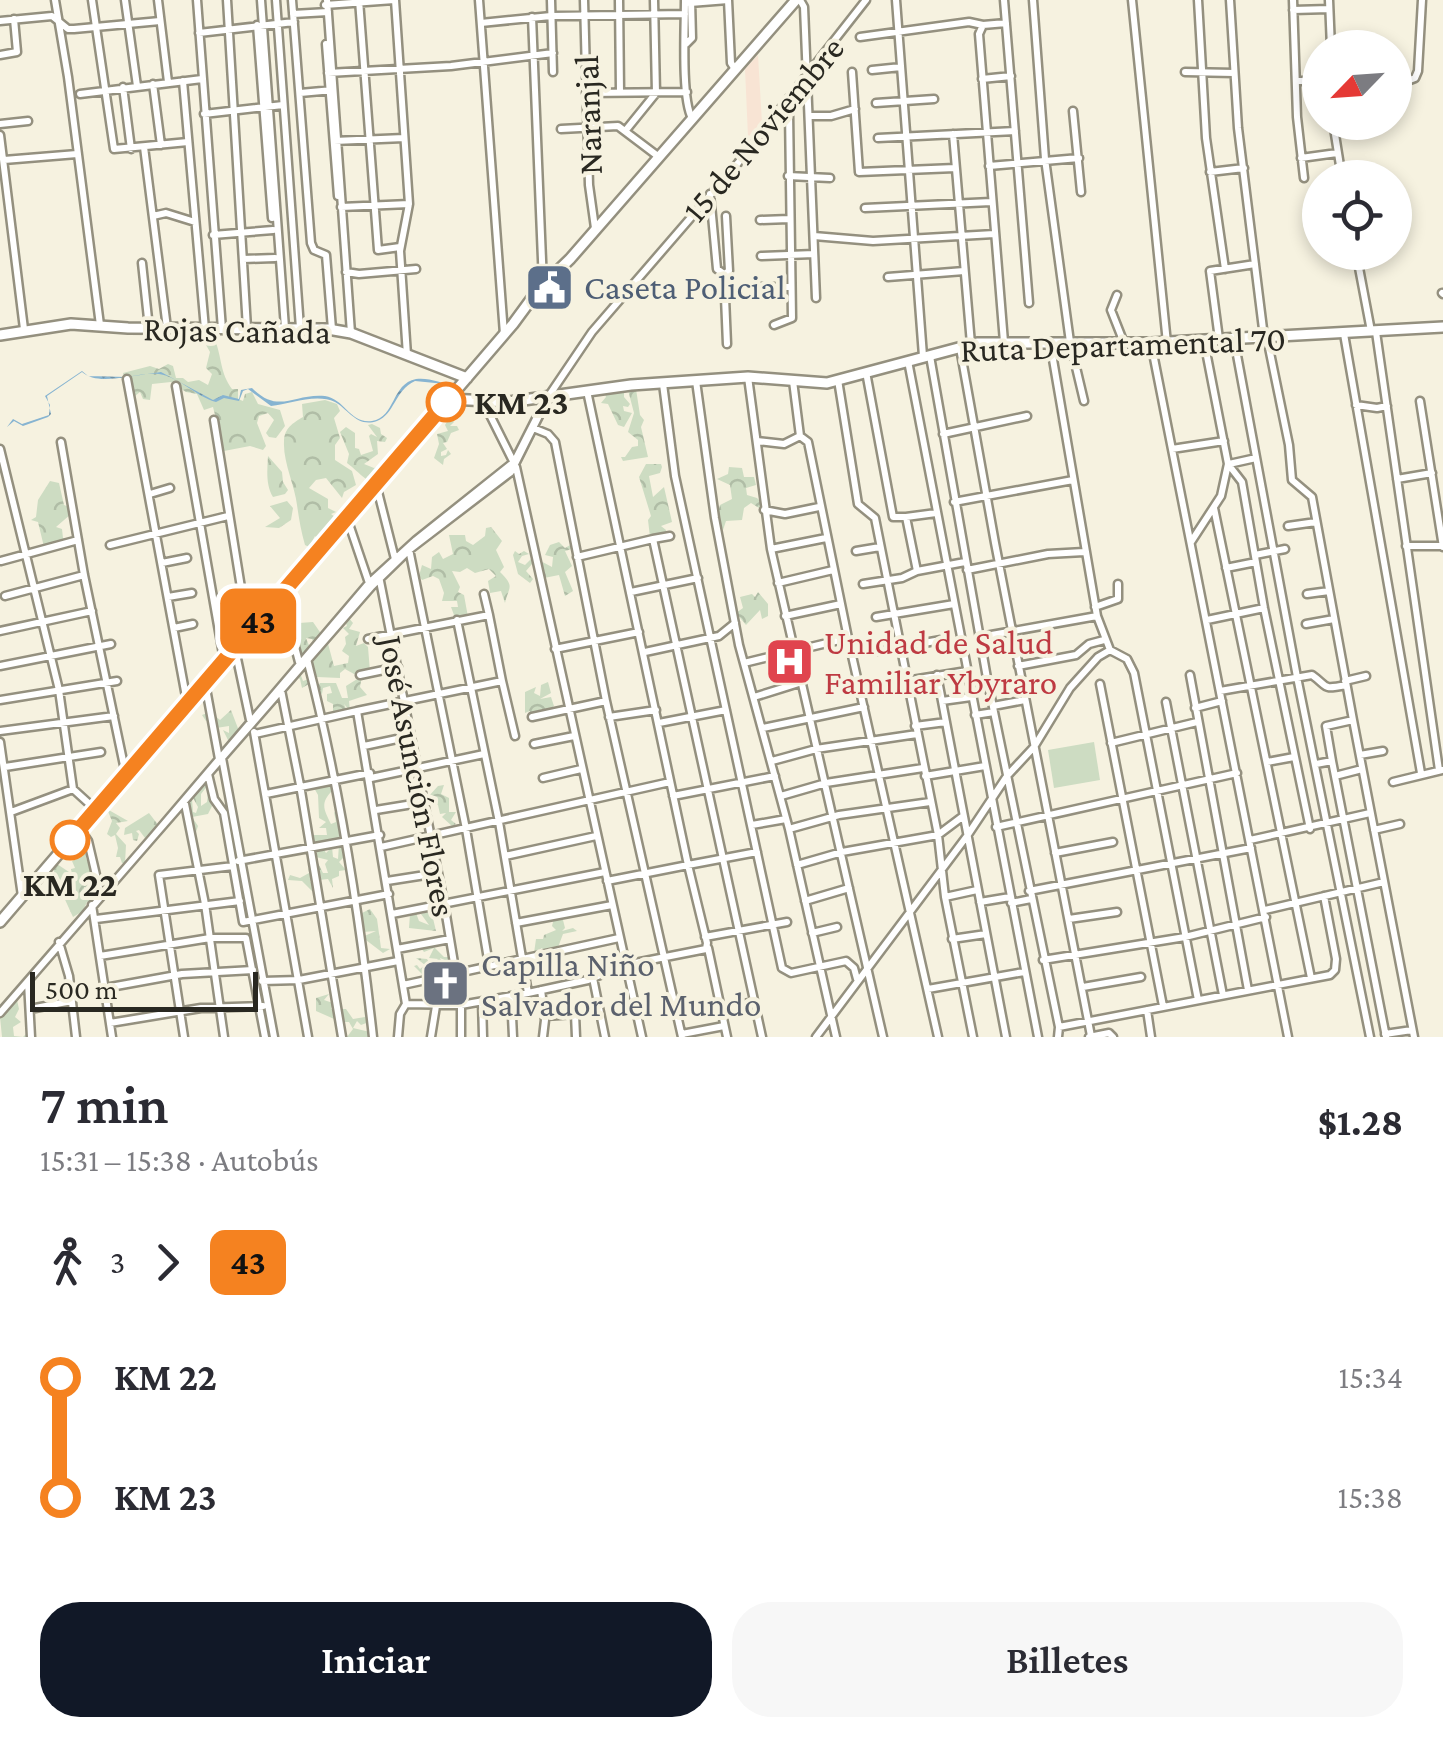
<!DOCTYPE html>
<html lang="es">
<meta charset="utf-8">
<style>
:root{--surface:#fff;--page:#f7f7f7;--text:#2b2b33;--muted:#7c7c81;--accent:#111827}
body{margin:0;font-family:"Crimson Pro",serif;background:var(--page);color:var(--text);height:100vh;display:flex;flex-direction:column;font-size:38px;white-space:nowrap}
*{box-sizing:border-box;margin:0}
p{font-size:32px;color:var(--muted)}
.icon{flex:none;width:55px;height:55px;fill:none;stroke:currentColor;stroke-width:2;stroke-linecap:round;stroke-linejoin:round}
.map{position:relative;height:1037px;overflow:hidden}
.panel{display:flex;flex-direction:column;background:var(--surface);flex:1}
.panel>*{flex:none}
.badge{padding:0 20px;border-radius:15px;font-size:35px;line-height:65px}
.needle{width:65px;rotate:245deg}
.tools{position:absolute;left:1302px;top:30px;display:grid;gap:20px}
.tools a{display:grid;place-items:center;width:110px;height:110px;border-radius:50%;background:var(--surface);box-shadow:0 5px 15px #0003;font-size:50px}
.scale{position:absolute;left:30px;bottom:25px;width:228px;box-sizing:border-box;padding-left:10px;border:5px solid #292821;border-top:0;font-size:28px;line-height:35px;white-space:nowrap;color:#292821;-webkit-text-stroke:8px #f6f2e0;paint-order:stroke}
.map>.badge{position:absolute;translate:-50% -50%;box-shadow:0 0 0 5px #fff}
.legs{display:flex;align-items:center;gap:15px;height:110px;padding:0 40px;font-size:32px}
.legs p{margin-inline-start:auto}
.head{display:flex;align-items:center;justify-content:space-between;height:170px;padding:0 40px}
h1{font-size:55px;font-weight:600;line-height:75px}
.cta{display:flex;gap:20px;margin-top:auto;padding:20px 40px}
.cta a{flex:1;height:115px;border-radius:40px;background:var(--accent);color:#fff;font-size:40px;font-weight:600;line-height:115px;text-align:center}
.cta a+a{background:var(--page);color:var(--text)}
ul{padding:0 40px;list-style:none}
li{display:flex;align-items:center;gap:35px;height:120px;font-size:38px}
li i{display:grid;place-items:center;width:15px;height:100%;margin:0 12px;background:currentColor}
li i::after{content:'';width:25px;height:25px;margin:-12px;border:8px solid;border-radius:50%;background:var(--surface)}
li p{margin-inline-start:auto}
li:first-child i{background:linear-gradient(#0000 50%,currentColor 0)}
li:last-child i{background:linear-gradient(currentColor 50%,#0000 0)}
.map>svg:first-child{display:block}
.industrial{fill:#f8e4d4}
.forest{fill:url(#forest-crowns)}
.garden{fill:#cddcc2}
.water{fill:url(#water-ripples)}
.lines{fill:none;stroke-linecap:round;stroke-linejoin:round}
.minor-casing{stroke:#94907f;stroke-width:11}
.major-casing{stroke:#94907f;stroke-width:14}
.minor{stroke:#fff;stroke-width:6}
.major{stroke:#fff;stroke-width:9}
.line-1-casing{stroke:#fff;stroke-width:22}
.line-1{stroke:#f58220;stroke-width:15}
.stop-1-dot{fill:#fff;stroke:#f58220;stroke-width:5}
.labels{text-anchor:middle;stroke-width:8;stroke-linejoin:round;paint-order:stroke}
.street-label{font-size:35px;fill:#292821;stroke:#f6f2e0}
.service-label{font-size:35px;fill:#4e5e75;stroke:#f6f2e0;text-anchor:start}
.stop-label{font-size:35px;font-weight:bold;fill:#292821;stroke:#f6f2e0;text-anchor:start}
.health-label{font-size:35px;fill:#be3a42;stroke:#f6f2e0;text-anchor:start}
.worship-label{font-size:35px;fill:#5b616d;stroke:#f6f2e0;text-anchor:start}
</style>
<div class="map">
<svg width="1443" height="1037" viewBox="0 0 1443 1037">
<defs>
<pattern id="forest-crowns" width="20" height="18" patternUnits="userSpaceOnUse" patternTransform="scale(2.5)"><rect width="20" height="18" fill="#cddcc2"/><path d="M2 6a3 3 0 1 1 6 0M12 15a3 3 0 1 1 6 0" fill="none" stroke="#b0bda6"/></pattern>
<pattern id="water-ripples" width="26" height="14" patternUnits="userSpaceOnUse" patternTransform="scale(2.5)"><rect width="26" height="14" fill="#87b4d1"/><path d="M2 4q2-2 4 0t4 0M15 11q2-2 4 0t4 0" fill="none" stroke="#6e92a9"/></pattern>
</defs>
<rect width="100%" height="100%" fill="#f6f2e0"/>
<path class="industrial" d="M758,55L762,123L748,137L745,69Z"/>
<path class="forest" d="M211,340H215C222,358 220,373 232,389H238V399L243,401L245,394L252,392L258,404L280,410L285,426L276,438L269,437L266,433L274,420L268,413L259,416L257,423L266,446L263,450L250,446L224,451L213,407L204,410L197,394L186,392L171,382L152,384L150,400L143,399L140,392L135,396L129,393L123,373L150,366L159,369L168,364L173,366L176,378H183L188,382L199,380L208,385L212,374L206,368L210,352L206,345Z
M614,382L624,383V397L630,404L628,407L623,406L624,411L632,413L624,427L618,425L608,404L601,403L606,397L602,385L607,384L610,394H618L611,384Z
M636,389L640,415L644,420L641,427L648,457L623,461L621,457H625L632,447L638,446V440L628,432L634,413L628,390Z
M325,400L337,404L340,411L334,418L340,438L335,445V460L352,471L356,485L344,492L342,498L326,478L316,480L309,488L328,499V508L336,512L331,514L339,520L322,544L315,536L309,547L305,545C301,531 299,519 297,505C295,486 283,462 284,442C284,428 293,423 303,417L302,404Z
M450,417L454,422L450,426H457L459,430L451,433L447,442L443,443L447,449L441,452V456L446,455L448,450L451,454L444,459L443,465L434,458L439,444L437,434L448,431L445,425Z
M372,424L380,428L381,434L387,438L385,442L377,441L378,454L364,464L374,468L384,465L385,472L377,475L376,480L371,481L368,476L366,479C358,473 354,468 347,463L349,454L340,432L346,427L355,433V448L359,449L361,455L373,451L369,436L371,434L377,437L368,425Z
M268,456L282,472L283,482L288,490L285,494L273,497C266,485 267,472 268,456Z
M646,464H661L662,467L660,473L649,476L653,497L664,487L672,522L661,526L666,530L667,537H650L648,520L651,516L639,477Z
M729,467L742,468L744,477H754L756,485L746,488L747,495L757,498L763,504L759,508L751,503L744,508L742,520L726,521L723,530L717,516L720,505L732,499L730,485L717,479L728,474Z
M50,481L59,483L64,505L69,507L71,514L56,527L62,529L63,538L69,540L55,541L44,547L38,522L31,520L36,517L38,500Z
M287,501L293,508L291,520L279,528L265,527L280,518L270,506Z
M491,527L502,541L496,550L504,567L500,572C515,587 509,586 505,603L501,591L490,593L488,581L496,576L489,569L475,573L467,568L460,572L452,571L460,587L458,592L464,595L468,617L454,615L451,607H458L457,601H442L444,593L439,579L433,576L422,580L419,576L422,565L431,569L432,557L439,552L443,559L453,554L449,535H465L466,541L473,545L485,536L486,528Z
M559,542L565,548L572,544L575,548L565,551L572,566L565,572L573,591L565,596L559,575L544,578L532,564L526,571L533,579L530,583L518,574L513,555L515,551L519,554L524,551L529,554L522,556L518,562L525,565L533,557L552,567L553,557L545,555L550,545Z
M251,591L256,604L263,611L237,641L229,639L230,623L243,610V592Z
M758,592L768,604V616L762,619L760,610L746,625L736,613L743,608L740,597L752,594L755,597Z
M348,617L353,623L349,629L360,632L356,646L364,643L368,647L370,672L354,674L345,669L340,673V678L317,677L310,659L327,640L334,666L348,663L349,656L342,651L346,644L345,637L349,634L343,628L347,626L345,621Z
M313,622L322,635L314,644L312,639L306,638L310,648L300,657L292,650L293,632L298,629L299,623Z
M302,667L305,670L300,673L303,681L309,679L317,687L320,683H336L342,698H348L346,686L362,676L360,687L367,695L349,701L350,711L344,704L347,711L333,714V704L327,701V694L332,693L330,686L323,688L322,694L309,684L302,688L300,679L295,676Z
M548,682L551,693L540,699L551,697L554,706L537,718L531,716L530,711L525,713V692L536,687L534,693L540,696L541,685Z
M231,710L239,731L229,742L223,730L229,733V726L216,728L211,719L206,721L202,715L207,713L210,718L215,716L220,720Z
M207,780L208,785L201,794V806L207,802L208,793L212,806L208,814L192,817L198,826L196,832L186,805L192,799L193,812L196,813L198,807L192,796Z
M330,785L332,791C319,804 325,811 331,824L336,822L334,812L338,814L341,837L327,843H313L311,835H327L326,828H319L326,822L319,818L318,795L313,786Z
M444,785L441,794L449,798V812H456L451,820L456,824L452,826L442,817L446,813L440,814L438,805H432L434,798L428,797L438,786Z
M107,809L128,821L116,823L120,828L116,834L126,845L125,863H122L120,857H116L118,848L115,835L111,837L107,834L112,821Z
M149,813L159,826L145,838L139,830L136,831L139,834L137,841L133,840L132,833L124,835L125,828Z
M339,844L344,845L346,855L339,862L346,870L339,871V876L332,879L333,888L328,879L310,881L316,886V891H312L302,881L288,880L290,875L300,878L309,873L308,868L313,873L318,863L323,873H328L325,864L328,860L316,857L315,852L323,848L326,853L332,847L333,857L338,859Z
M75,845L87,855L86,858L99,887L90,890L84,887L86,898L93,896L94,901L87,902L83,911L73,917L56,880L53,866L57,864L72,874L71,869L75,868L72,861L83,856L75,851L76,857L67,859L65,854L74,852L72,848Z
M370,909L377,919L381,948L390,949L383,953L362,937L376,931L363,932L358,915Z
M434,910L432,914L436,931L409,928L410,914L416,913L419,921L429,925L421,914Z
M554,918L563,920L565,928L562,931L573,928L577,931L563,934L557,950L544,952L542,948L534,953L536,939H543L544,935L556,930L552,926Z
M431,944L444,957H452V963L440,958L443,964L438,969L442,973L434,979L425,973L423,979L420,978L422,974L414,966L417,965L420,969L425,965L416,958L427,959L431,966L438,959L429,958L434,948L424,952L421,948Z
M329,994L324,1000L333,1003L331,1009H346L353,1019L365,1017L364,1007L368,1005L369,1022L361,1025L357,1021L353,1028L370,1032L373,1037H347L353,1029L349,1022H341L316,1011V998Z
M17,1000L19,1009L15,1017L21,1022L13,1027L14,1036L23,1037L28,1032L29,1037H2L0,1017Z"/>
<path class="garden" d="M1094,742L1100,780L1054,788L1048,750Z"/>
<path class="water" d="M82,371L88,376L127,377L161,372L213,400L223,395L239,399L241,390L252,388C279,415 294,393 325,396C345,399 350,424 372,421C396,417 391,384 416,379C429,377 442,384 455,385L415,381C394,391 395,414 377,421C357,428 348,409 335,402C316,393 290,404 271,406L248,389L243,391L239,401L224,398L216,402C197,397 179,377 159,374C137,371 100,388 82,372L47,396L51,414L48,417L23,426L14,421L7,427L13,419L22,424L49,415L50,405L45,396Z"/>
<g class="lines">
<defs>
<path id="minor" d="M55,0L68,77L100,325
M92,0L114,149L188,142
M125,0L137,86
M158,0L168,82
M197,0L222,329
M227,0L247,328
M261,0L285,328
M276,0L300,328
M292,0L311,243L314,250L326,255L332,329
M327,0L351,333
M359,0L378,250L400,247
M395,0L409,204L400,251L407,355
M479,0L504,334
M551,0L553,72
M584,0L589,185L595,228
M619,0L620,91
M685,0C685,26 681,99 692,118
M728,0L731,63L735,69
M800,0L804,7L816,298
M896,0L923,356
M1004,0L1029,303
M1033,0L1045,159L1070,342L1084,401
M1132,0L1167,343
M1198,0L1206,138L1225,269
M1230,0L1238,128L1264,337
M1293,0L1297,117L1304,178
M1329,0L1331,48
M690,3L728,0
M325,5L394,0
M1293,10L1329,9
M293,14L328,12
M532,17L543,284
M0,21L52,16L68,29H74L160,21
M481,23L551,16L685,14
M257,25L272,218
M199,33L294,22
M860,37L969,22L983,25
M326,44L338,196
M686,44L692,38L691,0
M0,55L17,52L14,19
M872,70L901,67
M852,72L859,172L955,168
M1185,72L1234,73
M328,73L451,66L553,53
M982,79L1011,76
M183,81L205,329
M1296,81H1320
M1402,83L1415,78L1418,71L1422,0
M153,84L161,145
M123,87L131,149
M300,93L333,90
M586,93L687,92
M80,94L202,79
M876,103L934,99
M1073,111L1081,192
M204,114L283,105
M810,116H831L855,109
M1333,122L1342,178
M0,124L28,121
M561,129L618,126L659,157
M626,130L656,93L654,0
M953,134L971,344
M0,135L24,329
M878,138L1015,131
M334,141L404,138
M144,147L167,328
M1301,158L1337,153
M4,160L77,154
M989,166L1079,158
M1210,172L1244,168
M788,176L830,178
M710,194L717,269L724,274L729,271L726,216
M341,207L409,204
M865,208L991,202
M153,216L166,213L195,222
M760,220L789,219
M213,235L273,230
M814,236L873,241L994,234
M1356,252L1371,331
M761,256L814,254
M243,259L275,258
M142,263L149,328
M346,272L359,274L416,269
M724,274L727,344
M888,277L964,271
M761,287H791
M1442,293L1443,294
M1117,295L1111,310L1124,343
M774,325L792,318L789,112L785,105
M1376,332L1439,770
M1344,334L1421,773
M1267,338L1289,445L1292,480L1312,497L1353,720
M1219,339L1210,271L1255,264
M1234,339L1297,677L1370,1037
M1004,342L979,34L983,25L1006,23
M1050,342L1097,616L1110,650L1127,659L1134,673L1198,1000
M1151,343L1288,1037
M960,348L995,543L1091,1036
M930,356L987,678L1059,1027
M908,361L1038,1037
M866,372L893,517H906L917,571L965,562
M748,377L771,549L883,1037
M127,379L187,702
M838,380L858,504L875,518L938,835L945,897L973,1037
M696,381L715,518L739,645L789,829L836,1037
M663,384L675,476L782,968L791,973L846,961L854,968L857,979
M176,386L224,660
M587,391L688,865L607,881
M548,398L511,472L409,550L372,586L152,838L369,583L416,540L514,462L544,403L592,332L738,163L866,0
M1420,401L1443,547
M484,403L513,461
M1356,405L1377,408L1387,406
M214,420L248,631
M533,428L548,434L555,442L606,701L682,1037
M943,434L1027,416
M800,436L808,442L848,638
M757,441L784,444L800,436L793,381
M61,442L84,575L126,775
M0,449L59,690L73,789L95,809
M1172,449L1224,441
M1228,464L1242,482L1264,608L1310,829
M1229,464L1256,458
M516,467L642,1037
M1397,479L1432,473
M376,484L395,559
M150,494L170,488
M954,502L1073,480
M1214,508L1311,978
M764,510L785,514L819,507
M906,517L936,513
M347,518L369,583
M1288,526L1316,522
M653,539L670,536
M1191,542L1221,496L1228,464L1204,341
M110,545L228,516
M1406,546H1443
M409,549L466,829L489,965
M771,549L826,538
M856,551L880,547
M1255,555L1285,549
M577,557L653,539L762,1037
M1,561L78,540
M162,563L187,558
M1226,568L1256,562
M967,570L1048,554L1084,552
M379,576L444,903L461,1005V1037
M778,583L833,570
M863,584L902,578L917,571
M631,592L698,578
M281,594L299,662
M484,594L489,615
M1307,594L1329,591
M5,596L84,575
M168,597L192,593
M1095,607L1118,599V584
M785,616L841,604
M876,617L954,604
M1207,620L1264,608
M1306,624L1334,619
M174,628L193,624
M0,631L92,611
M980,637L1097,616
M235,649L250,720
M555,649L639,632
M878,651L941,640
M645,652L719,636L735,623
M307,659C339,783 359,910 373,1037
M744,663L848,638L938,1037
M0,666L111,644
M1018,666L1076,655L1089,644L1104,640
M360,675L398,667
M937,675L1006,1037
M1190,675L1248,990
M502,681L515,736
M906,681L967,671
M1345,681L1366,676
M205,683L219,759
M1100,684L1163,1006
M281,690L300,785L342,1037
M1220,691L1312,675C1329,687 1321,690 1346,685
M754,697L799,683
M0,700L117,681
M942,701L971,697
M1166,702L1223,995
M993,706L1025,700
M1195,708L1222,701
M357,711L502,681L489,615L368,639
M975,715L994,712
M532,717L606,701
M609,717L656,710
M659,723L726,710
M915,726L946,722
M763,728L864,707
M0,731L114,716
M254,732L308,1037
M255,734L357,711L406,1004L400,1014L398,1037
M0,742L22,896
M1111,743L1197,722
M534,744L574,736
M364,746L411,736
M1360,755L1383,751
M222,758L274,1037
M772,761L816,749L917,734
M1332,761L1326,726L1353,720L1414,1037
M1267,762L1294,757
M1316,764L1332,761L1386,1037
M5,767L101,752
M208,774L214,799L224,813L243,922L389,894
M925,776L985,766
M1335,776L1362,769
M371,778L484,754
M543,778L581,769
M1393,782L1442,770
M266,794L370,773
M673,796L775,776
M781,796L826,783L923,768
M185,804L205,904L224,1037
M376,810L425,802
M11,812L73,789
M752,825L786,819
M996,827L1237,773
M80,829L88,841L100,892
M789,829L839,815L930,802
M1374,830L1400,824
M1250,840L1370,813
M381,847L670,782
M1055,853L1113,842
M505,856L596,836
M238,861L380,835
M797,865L842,852L938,835L962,817
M387,881L438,873
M1029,891L1251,848
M945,897L977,890
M805,901L849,888
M980,902L1010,897
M1011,903L1031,899
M92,905L112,1037
M1265,910L1384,882
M392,914L605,872
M96,919L240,901
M1069,919L1117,912
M516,923L612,905
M812,933L837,927
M705,937L787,922
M952,939L986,934
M59,942L69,976L76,1037
M708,948L721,1009L754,1002
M397,949L450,939
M100,956L210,938H246L265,1037
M1043,960L1185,937L1266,917
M593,978L605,1037
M262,981L299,980L398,961
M28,982L31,1037
M403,985L619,938
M1083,987L1141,977
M105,988L182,974L253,970
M928,989L1024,972
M541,990L545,1020L543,1037
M528,993L588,980L625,965L706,949L707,943L688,865L757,852
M511,996L513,1037
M482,1001L483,1037
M406,1004L461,1005L528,993L499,822L457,620
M30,1009L72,1001
M721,1009L727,1037
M1147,1010L1151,1037
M0,1013L152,838
M545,1016L575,1014L576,1037
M110,1023L201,1008L263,1006
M682,1034L724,1026
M1385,1034L1412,1030
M184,1037L159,875L233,866
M431,1037L436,1006
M816,1037L967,836L1007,776L1034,747L1070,688L1098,657L1110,650
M1058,1037L1059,1027L1330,975L1335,970L1336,959L1324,896
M1089,1037L1109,1033L1113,1037"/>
<path id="major" d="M0,335L71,324L128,328L328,329L351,333L467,378
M449,399L509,402L631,385L748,377L827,383L977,343H1151L1443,327
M0,922L513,324L538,290L570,259L796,0"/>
</defs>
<use href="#minor" class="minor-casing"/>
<use href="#major" class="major-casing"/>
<use href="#minor" class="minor"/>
<use href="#major" class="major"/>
</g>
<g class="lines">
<defs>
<path id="line-1" d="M70,840L446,402"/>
</defs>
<use href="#line-1" class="line-1-casing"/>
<use href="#line-1" class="line-1"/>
</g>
<defs>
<symbol id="civic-square" viewBox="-11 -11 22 22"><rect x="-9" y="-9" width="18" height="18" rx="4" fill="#5c6f8a" stroke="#f6f2e0"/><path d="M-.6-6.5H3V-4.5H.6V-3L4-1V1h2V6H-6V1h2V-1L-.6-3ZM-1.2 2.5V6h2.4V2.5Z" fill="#fff"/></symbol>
<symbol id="hospital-square" viewBox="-11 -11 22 22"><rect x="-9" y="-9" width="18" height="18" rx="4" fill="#e0444e" stroke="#f6f2e0"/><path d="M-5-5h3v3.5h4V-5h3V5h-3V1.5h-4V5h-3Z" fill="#fff"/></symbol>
<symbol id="church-square" viewBox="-11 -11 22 22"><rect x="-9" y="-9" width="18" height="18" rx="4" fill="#6b7280" stroke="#f6f2e0"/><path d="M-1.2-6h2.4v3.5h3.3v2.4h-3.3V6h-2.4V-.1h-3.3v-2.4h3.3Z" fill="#fff"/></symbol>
</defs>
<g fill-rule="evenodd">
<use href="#civic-square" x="522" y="260" width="55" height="55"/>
<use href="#hospital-square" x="762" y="634" width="55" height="55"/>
<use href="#church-square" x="418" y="956" width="55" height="55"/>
</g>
<g class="stop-1-dot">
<circle cx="446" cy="402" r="18"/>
<circle cx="70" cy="840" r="18"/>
</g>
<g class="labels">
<g class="street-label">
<text transform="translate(588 115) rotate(-92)" y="12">Naranjal</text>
<text transform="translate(763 129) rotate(-50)" y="12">15 de Noviembre</text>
<text transform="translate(237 330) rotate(1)" y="12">Rojas Cañada</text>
<text transform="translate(1123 344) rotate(-2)" y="12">Ruta Departamental 70</text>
<text transform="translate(418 776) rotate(79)" y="12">José Asunción Flores</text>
</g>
<g class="service-label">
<text x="584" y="299">Caseta Policial</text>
</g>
<g class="stop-label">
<text x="474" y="414">KM 23</text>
<text x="70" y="896" text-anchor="middle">KM 22</text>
</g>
<g class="health-label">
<text x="824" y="654">Unidad de Salud<tspan x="824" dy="40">Familiar Ybyraro</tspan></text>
</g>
<g class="worship-label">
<text x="481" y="976">Capilla Niño<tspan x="481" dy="40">Salvador del Mundo</tspan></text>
</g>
</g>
</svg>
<div class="tools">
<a><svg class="needle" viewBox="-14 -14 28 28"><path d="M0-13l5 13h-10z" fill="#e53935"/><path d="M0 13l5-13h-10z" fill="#7c7c81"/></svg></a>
<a><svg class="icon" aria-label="locate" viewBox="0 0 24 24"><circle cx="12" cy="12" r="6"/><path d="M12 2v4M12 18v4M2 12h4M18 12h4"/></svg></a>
</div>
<div class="scale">500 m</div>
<b class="badge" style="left:258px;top:621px;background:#f58220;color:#111">43</b>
</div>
<section class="panel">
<div class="head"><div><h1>7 min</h1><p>15:31 – 15:38 · Autobús</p></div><b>$1.28</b></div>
<div class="legs"><svg class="icon" aria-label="walk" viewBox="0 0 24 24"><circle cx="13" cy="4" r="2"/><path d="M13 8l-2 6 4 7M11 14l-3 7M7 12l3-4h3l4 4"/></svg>3<svg class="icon" aria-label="forward" viewBox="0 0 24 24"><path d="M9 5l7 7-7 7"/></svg><b class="badge" style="background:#f58220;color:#111">43</b></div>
<ul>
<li><i style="color:#f58220"></i><b>KM 22</b><p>15:34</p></li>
<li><i style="color:#f58220"></i><b>KM 23</b><p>15:38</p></li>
</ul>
<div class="cta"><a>Iniciar</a><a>Billetes</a></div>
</section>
